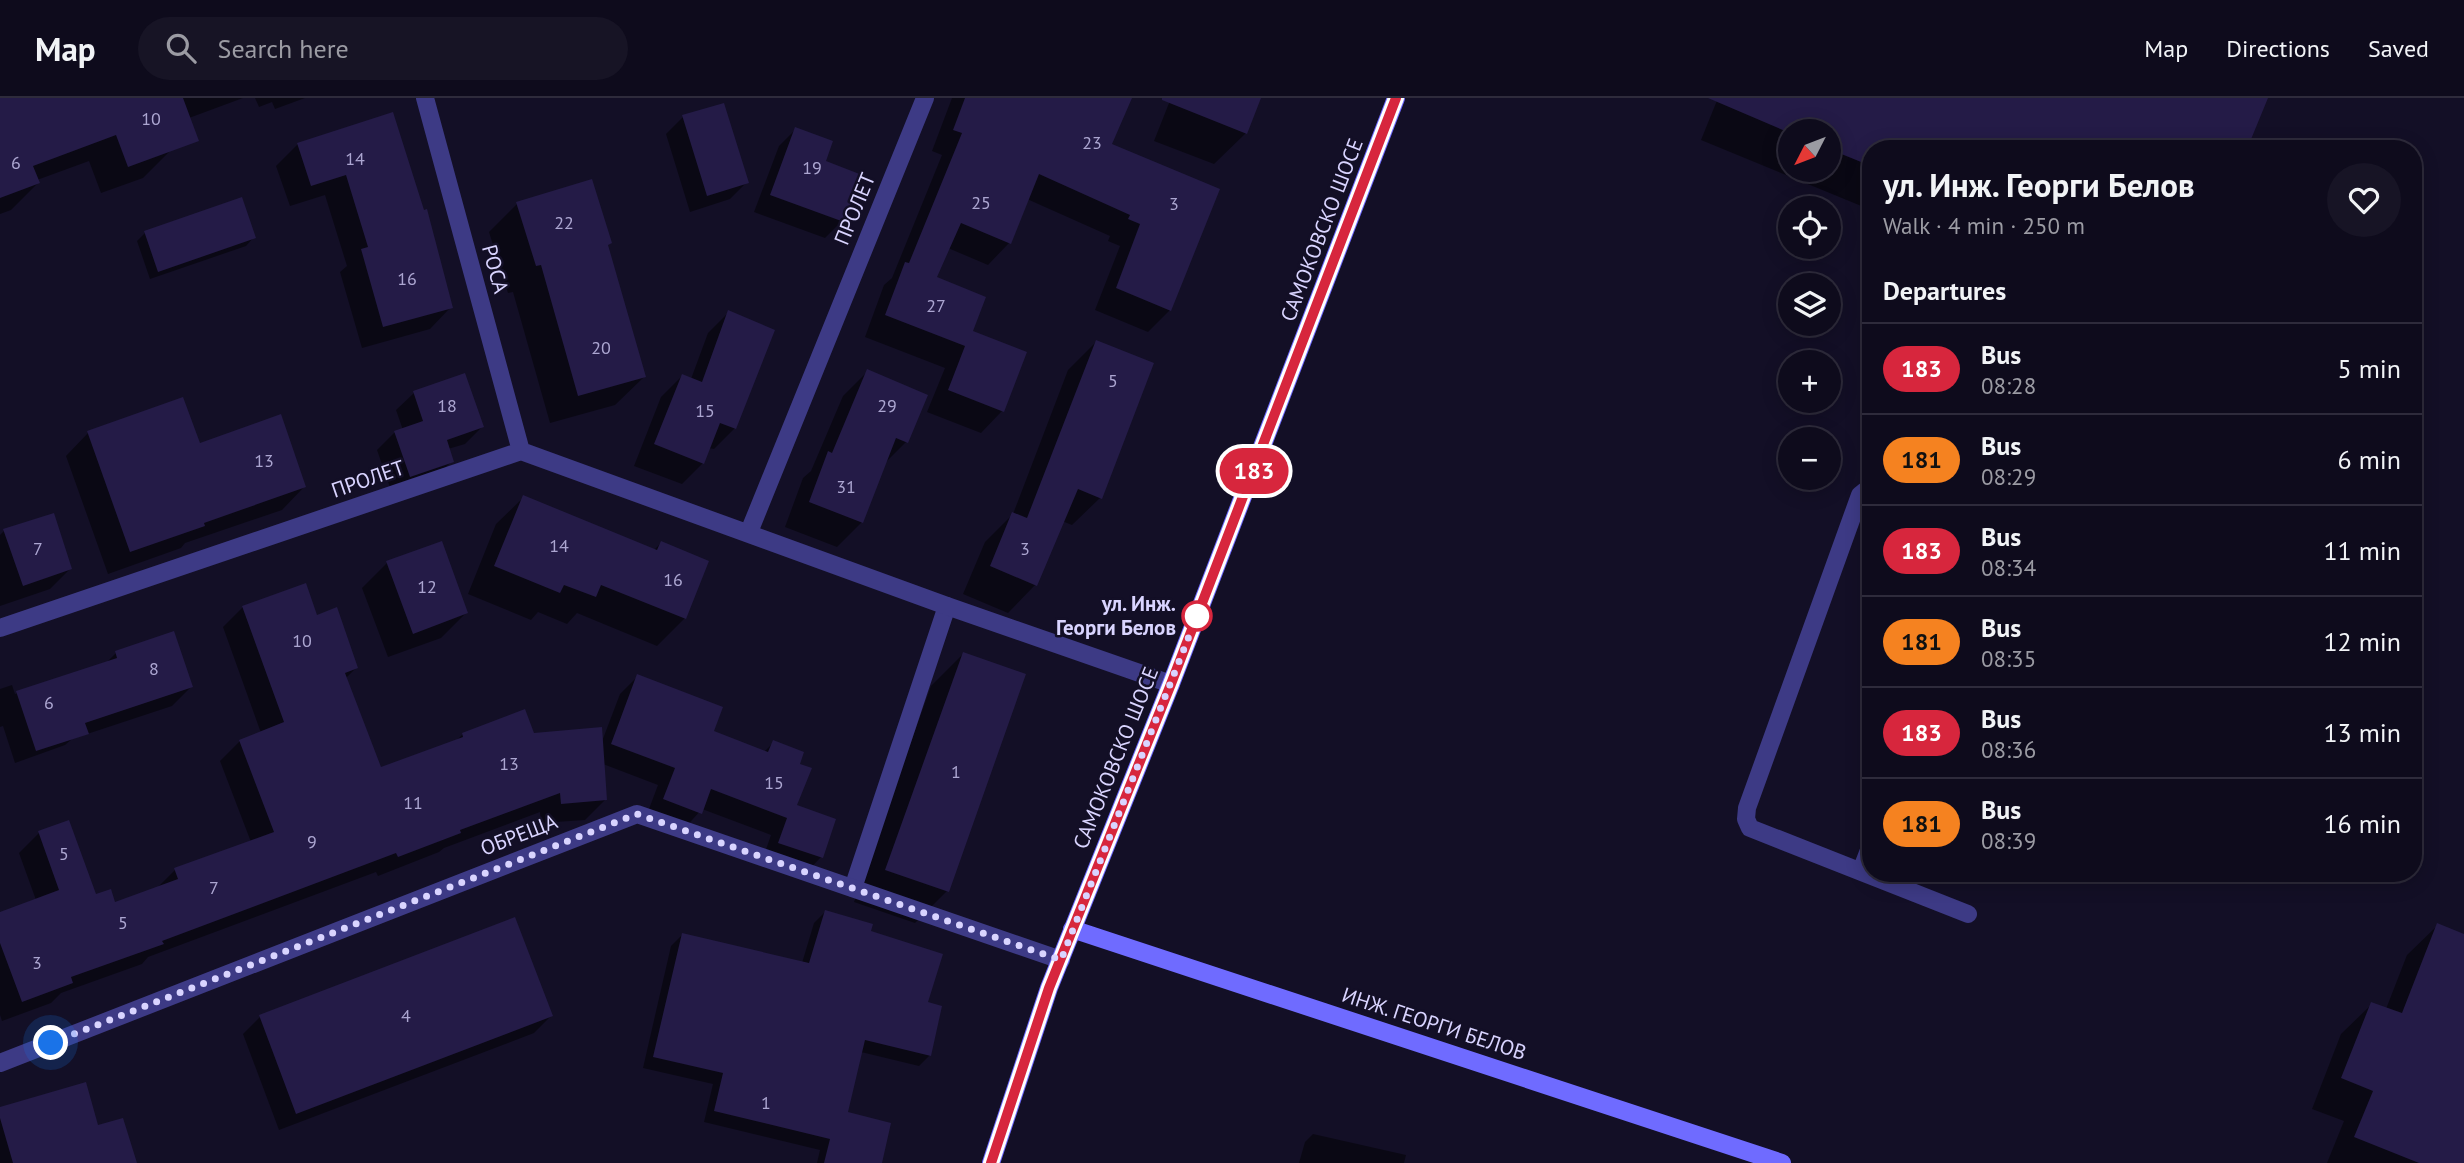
<!DOCTYPE html>
<meta charset="utf-8">
<style>
:root{--surface:#0e0b1c;--page:#171425;--text:#f1f3f6;--muted:#9b9ba3;--line:#2e2b3b}
body{margin:0;font-family:"PT Sans",sans-serif;background:var(--page);color:var(--text);height:100vh;display:flex;flex-direction:column;font-size:26px;white-space:nowrap}
*{box-sizing:border-box;margin:0}
p{font-size:23px;color:var(--muted)}
.icon{flex:none;width:38px;height:38px;fill:none;stroke:currentColor;stroke-width:2;stroke-linecap:round;stroke-linejoin:round}
.map{position:relative;flex:1;overflow:hidden}
.side{position:absolute;left:1862px;top:42px;width:560px;height:742px;display:flex;flex-direction:column;background:var(--surface);border-radius:28px;box-shadow:0 4px 18px #0003,0 0 0 2px var(--line)}
.side>*{flex:none}
.badge{padding:0 14px;border-radius:23px;font-size:24px;line-height:46px}
.needle{width:46px;rotate:228deg}
.tools{position:absolute;left:1778px;top:21px;display:grid;gap:14px}
.tools a{display:grid;place-items:center;width:63px;height:63px;border-radius:50%;background:var(--surface);box-shadow:0 4px 18px #0003,0 0 0 2px var(--line);font-size:35px}
.you{position:absolute;width:35px;height:35px;margin:-18px;border:5px solid #fff;border-radius:50%;background:#1a73e8;box-shadow:0 0 0 10px #1a73e833}
.map>.badge{position:absolute;translate:-50% -50%;box-shadow:0 0 0 4px #fff}
h2{padding:0 21px;font-size:26px;line-height:63px}
.round{display:grid;place-items:center;flex:none;width:74px;height:74px;border-radius:37px;background:var(--page)}
.overview{display:flex;align-items:center;justify-content:space-between;height:119px;padding:0 21px}
h1{font-size:33px;font-weight:800;line-height:52px}
ul{padding:0;list-style:none}
li{display:flex;align-items:center;gap:21px;height:91px;padding:0 21px;border-top:2px solid var(--line)}
li div{flex:1}
li b{display:block;font-size:26px}
li em{font-style:normal}
li .badge{min-width:77px;font-weight:700;text-align:center}
header{display:flex;align-items:center;gap:42px;box-sizing:border-box;height:98px;padding:0 35px;background:var(--surface);border-bottom:2px solid var(--line)}
header strong{font-size:33px}
nav{display:flex;gap:38px;margin-inline-start:auto;font-size:24px}
.search{width:490px;height:63px;background:var(--page);display:flex;align-items:center;gap:18px;box-sizing:border-box;padding:0 24px;border-radius:38px;color:var(--muted);font-size:26px}
.map>svg:first-child{display:block}
.shadow{fill:#0007;fill-rule:evenodd}
.building{fill:#241b47}
.lines{fill:none;stroke-linecap:round;stroke-linejoin:round}
.lane{stroke:#3d3a85;stroke-width:18}
.street{stroke:#3d3a85;stroke-width:18}
.secondary{stroke:#6f6bff;stroke-width:18}
.line-casing{stroke:#fff;stroke-width:16}
.line{stroke:#d7263d;stroke-width:10}
.walk{stroke:#d9d4ff;stroke-width:7;stroke-dasharray:0 12.6}
.stop-dot{fill:#fff;stroke:#d7263d;stroke-width:3.5}
.labels{text-anchor:middle;stroke-width:5;stroke-linejoin:round;paint-order:stroke}
.number-label{font-size:18px;fill:#aca6d1}
.street-label{font-size:21px;fill:#d9d4ff;stroke:#130f26}
.stop-label{font-size:21px;font-weight:bold;fill:#d9d4ff;stroke:#130f26;text-anchor:end}
</style>
<header>
<strong>Map</strong>
<div class="search"><svg class="icon" aria-label="search" viewBox="0 0 24 24"><circle cx="10" cy="10" r="6"/><path d="M15 15l6 6"/></svg>Search here</div>
<nav><a>Map</a><a>Directions</a><a>Saved</a></nav>
</header>
<div class="map">
<svg width="2464" height="1065" viewBox="0 0 2464 1065">
<rect width="100%" height="100%" fill="#130f26"/>
<path class="shadow" d="M0,0H243L189,20L170,53L143,80L101,95L89,63L37,82L38,85L11,112L0,116Z
M255,0H305L275,11L272,4L259,9Z
M952,0H1120L1109,47L1218,92L1170,212L1148,234L1095,212L1120,148L1108,143L1110,138L1027,101L1009,145L988,167L948,150L935,180L971,234L1002,313L981,335L927,314L945,270L865,239L884,187L892,180L942,57L932,53Z
M1171,0H1259L1246,35L1214,66L1154,43Z
M1718,0H2266L1871,51V112L1701,42ZM1790,33H1829V72H1790Z
M392,16L451,209L430,231L362,250L340,174L347,168L325,97L290,108L276,68L298,46Z
M683,19L747,84L730,101L690,114L666,36Z
M796,31L824,64L842,123L825,140L754,114L779,48Z
M517,106L607,148L644,279L615,307L550,325L513,194L508,195L489,134Z
M145,135L254,139L246,148L150,181L137,143Z
M1871,145V158L1866,156Z
M729,214L735,330L714,351L709,350L703,365L682,386L634,368L661,299L682,278L691,281L708,235Z
M1096,244L1100,400L1072,427L1062,423L1035,487L1008,515L963,496L985,444L1013,416L1068,272Z
M868,273L906,344L884,366L862,424L837,449L785,429L803,380L811,373L843,298Z
M414,295L482,329L465,346L448,351L452,363L435,380L392,395L377,352L394,335L403,332L396,312Z
M88,335L199,347L304,389L282,412L185,445L181,450L108,476L66,358Z
M524,399L654,452L661,445L685,520L657,548L577,515L567,526L538,514L531,522L468,496L496,426Z
M4,433L70,471L50,491L0,508V437Z
M387,465L466,515L441,540L388,559L362,490Z
M243,509L316,519L356,570L346,580L380,672L456,643L463,636H533L601,646L620,596L638,578L711,634L764,654L774,644L798,667L795,708L821,759L804,777L762,763L771,737L702,711L683,732L646,719L658,687L603,666L605,702L585,722L541,725L540,714L444,750L439,754L378,778L376,774L148,859L142,866L61,895L51,905L2,923L0,917V816L36,802L19,755L39,735L95,799L114,806L156,791L175,772L251,744L220,663L240,643L261,635L223,529Z
M116,555L191,589L172,608L72,641L65,647L15,665L3,628L0,629V591L12,587L15,596L104,567Z
M963,556L1024,577L947,793L915,825L854,804L931,588Z
M825,814L868,834L926,905L930,957L919,968L861,954L846,1016L880,1065H817L820,1052L704,1024L713,986L643,970L671,848L682,837L802,865L814,825Z
M2438,827L2464,838V1065H2327L2344,1023L2312,1011L2341,936L2372,906L2386,911L2407,857Z
M551,918L534,935L279,1032L243,936L260,919Z
M0,1011L97,1030L135,1065H0Z
M1313,1036L1406,1057L1404,1065H1299L1305,1044Z"/>
<path class="building" d="M0,0H183L199,43L128,69L116,37L33,68L40,85L0,100Z
M965,0H1132L1112,46L1220,91L1171,213L1116,190L1140,126L1128,121L1130,117L1039,76L1011,146L961,125L937,179L986,199L973,233L1027,254L1004,314L948,292L965,248L885,217L905,164L909,165L962,35L953,32Z
M1162,0H1261L1247,36L1162,2Z
M1708,0H2268L2247,51H1871V68L1829,51V33L1790,35Z
M724,5L749,85L707,98L682,17Z
M393,14L424,112L427,111L453,210L383,229L361,151L368,149L346,77L311,88L297,45Z
M795,29L833,43L826,63L862,77L844,124L770,97Z
M592,81L612,145L608,147L646,279L578,298L541,167L536,168L516,104Z
M242,99L256,140L158,174L144,133Z
M728,212L775,232L736,331L720,325L704,366L654,346L682,276L702,284Z
M1096,242L1154,265L1102,401L1078,391L1037,488L990,468L1012,414L1027,420Z
M867,271L928,297L908,345L896,340L863,425L809,404L828,353L832,355Z
M465,275L484,329L447,342L454,364L410,379L394,333L423,323L413,293Z
M183,299L200,345L281,316L306,389L204,425L205,428L130,454L87,333Z
M523,397L657,452L661,443L709,463L686,521L601,487L596,499L564,487L560,495L494,468Z
M54,415L72,471L23,488L3,431Z
M442,443L468,515L413,536L386,463Z
M306,485L317,517L337,509L358,570L345,575L381,669L463,639L462,635L525,611L534,635L602,629L607,702L561,706L560,695L460,732L461,735L398,759L396,755L162,843L164,846L71,879L73,885L22,904L0,845V814L59,792L38,733L69,722L96,796L111,791L115,804L178,781L174,770L274,734L239,642L284,624L242,508Z
M174,533L193,589L85,625L89,636L36,653L16,593L117,560L115,553Z
M963,554L1026,576L949,794L885,772Z
M637,576L723,609L714,633L768,654L773,642L804,654L800,666L812,670L797,707L836,721L823,760L778,745L787,720L711,691L702,716L663,701L675,670L611,646Z
M825,812L873,826L871,833L943,856L928,904L942,908L931,958L865,942L848,1014L891,1025L882,1065H824L830,1041L714,1013L723,975L653,959L682,835L809,865Z
M515,819L553,918L296,1016L259,917Z
M2437,825L2464,836V1065H2419L2354,1039L2373,993L2341,980L2371,904L2402,915Z
M86,984L98,1027L123,1020L137,1065H13L0,1020V1009Z"/>
<g class="lines">
<path class="lane" d="M1871,393H1865L1860,397L1747,710L1746,721L1750,730L1968,816
M1861,773L1871,747
M853,790L947,508"/>
<path class="street" d="M425,0L521,353
M749,434L925,0
M0,530L521,353L947,508L1171,586
M0,965L637,716L1061,862"/>
<path class="secondary" d="M1072,831L1782,1065
M991,1065L1049,890L1171,586L1396,0"/>
</g>
<g class="lines">
<defs>
<path id="line" d="M991,1065L1049,890L1171,586L1396,0"/>
</defs>
<use href="#line" class="line-casing"/>
<use href="#line" class="line"/>
<path class="walk" d="M51,945L637,716L1061,862L1197,518"/>
</g>
<circle class="stop-dot" cx="1197" cy="518" r="14"/>
<g class="labels">
<g class="number-label">
<text x="151" y="27">10</text>
<text x="1092" y="51">23</text>
<text x="355" y="67">14</text>
<text x="16" y="71">6</text>
<text x="812" y="76">19</text>
<text x="981" y="111">25</text>
<text x="1174" y="112">3</text>
<text x="564" y="131">22</text>
<text x="407" y="187">16</text>
<text x="936" y="214">27</text>
<text x="601" y="256">20</text>
<text x="1113" y="289">5</text>
<text x="447" y="314">18</text>
<text x="887" y="314">29</text>
<text x="705" y="319">15</text>
<text x="264" y="369">13</text>
<text x="846" y="395">31</text>
<text x="559" y="454">14</text>
<text x="38" y="457">7</text>
<text x="1025" y="457">3</text>
<text x="673" y="488">16</text>
<text x="427" y="495">12</text>
<text x="302" y="549">10</text>
<text x="154" y="577">8</text>
<text x="49" y="611">6</text>
<text x="509" y="672">13</text>
<text x="956" y="680">1</text>
<text x="774" y="691">15</text>
<text x="413" y="711">11</text>
<text x="312" y="750">9</text>
<text x="64" y="762">5</text>
<text x="214" y="796">7</text>
<text x="123" y="831">5</text>
<text x="37" y="871">3</text>
<text x="406" y="924">4</text>
<text x="766" y="1011">1</text>
</g>
<g class="street-label">
<text transform="translate(855 111) rotate(-68)" y="7">ПРОЛЕТ</text>
<text transform="translate(1322 132) rotate(-69)" y="7">САМОКОВСКО ШОСЕ</text>
<text transform="translate(495 171) rotate(75)" y="7">РОСА</text>
<text transform="translate(368 381) rotate(-19)" y="7">ПРОЛЕТ</text>
<text transform="translate(1116 660) rotate(-68)" y="7">САМОКОВСКО ШОСЕ</text>
<text transform="translate(519 737) rotate(-21)" y="7">ОБРЕЩА</text>
<text transform="translate(1434 926) rotate(18)" y="7">ИНЖ. ГЕОРГИ БЕЛОВ</text>
</g>
<g class="stop-label">
<text x="1176" y="513">ул. Инж.<tspan x="1176" dy="24">Георги Белов</tspan></text>
</g>
</g>
</svg>
<div class="tools">
<a><svg class="needle" viewBox="-14 -14 28 28"><path d="M0-13l5 13h-10z" fill="#e53935"/><path d="M0 13l5-13h-10z" fill="#9b9ba3"/></svg></a>
<a><svg class="icon" aria-label="locate" viewBox="0 0 24 24"><circle cx="12" cy="12" r="6"/><path d="M12 2v4M12 18v4M2 12h4M18 12h4"/></svg></a>
<a><svg class="icon" aria-label="layers" viewBox="0 0 24 24"><path d="M12 4l9 5-9 5-9-5zM3 14l9 5 9-5"/></svg></a>
<a>+</a>
<a>−</a>
</div>
<div class="you" style="left:51px;top:945px"></div>
<b class="badge" style="left:1254px;top:373px;background:#d7263d;color:#fff">183</b>
<section class="side">
<div class="overview"><div><h1>ул. Инж. Георги Белов</h1><p>Walk · 4 min · 250 m</p></div><a class="round"><svg class="icon" aria-label="heart" viewBox="0 0 24 24"><path d="M12 20l-8-8c-3-5 5-10 8-4 3-6 11-1 8 4z"/></svg></a></div>
<h2>Departures</h2>
<ul>
<li><span class="badge" style="background:#d7263d;color:#fff">183</span><div><b>Bus</b><p>08:28</p></div><em>5 min</em></li>
<li><span class="badge" style="background:#f58220;color:#111">181</span><div><b>Bus</b><p>08:29</p></div><em>6 min</em></li>
<li><span class="badge" style="background:#d7263d;color:#fff">183</span><div><b>Bus</b><p>08:34</p></div><em>11 min</em></li>
<li><span class="badge" style="background:#f58220;color:#111">181</span><div><b>Bus</b><p>08:35</p></div><em>12 min</em></li>
<li><span class="badge" style="background:#d7263d;color:#fff">183</span><div><b>Bus</b><p>08:36</p></div><em>13 min</em></li>
<li><span class="badge" style="background:#f58220;color:#111">181</span><div><b>Bus</b><p>08:39</p></div><em>16 min</em></li>
</ul>
</section>
</div>
